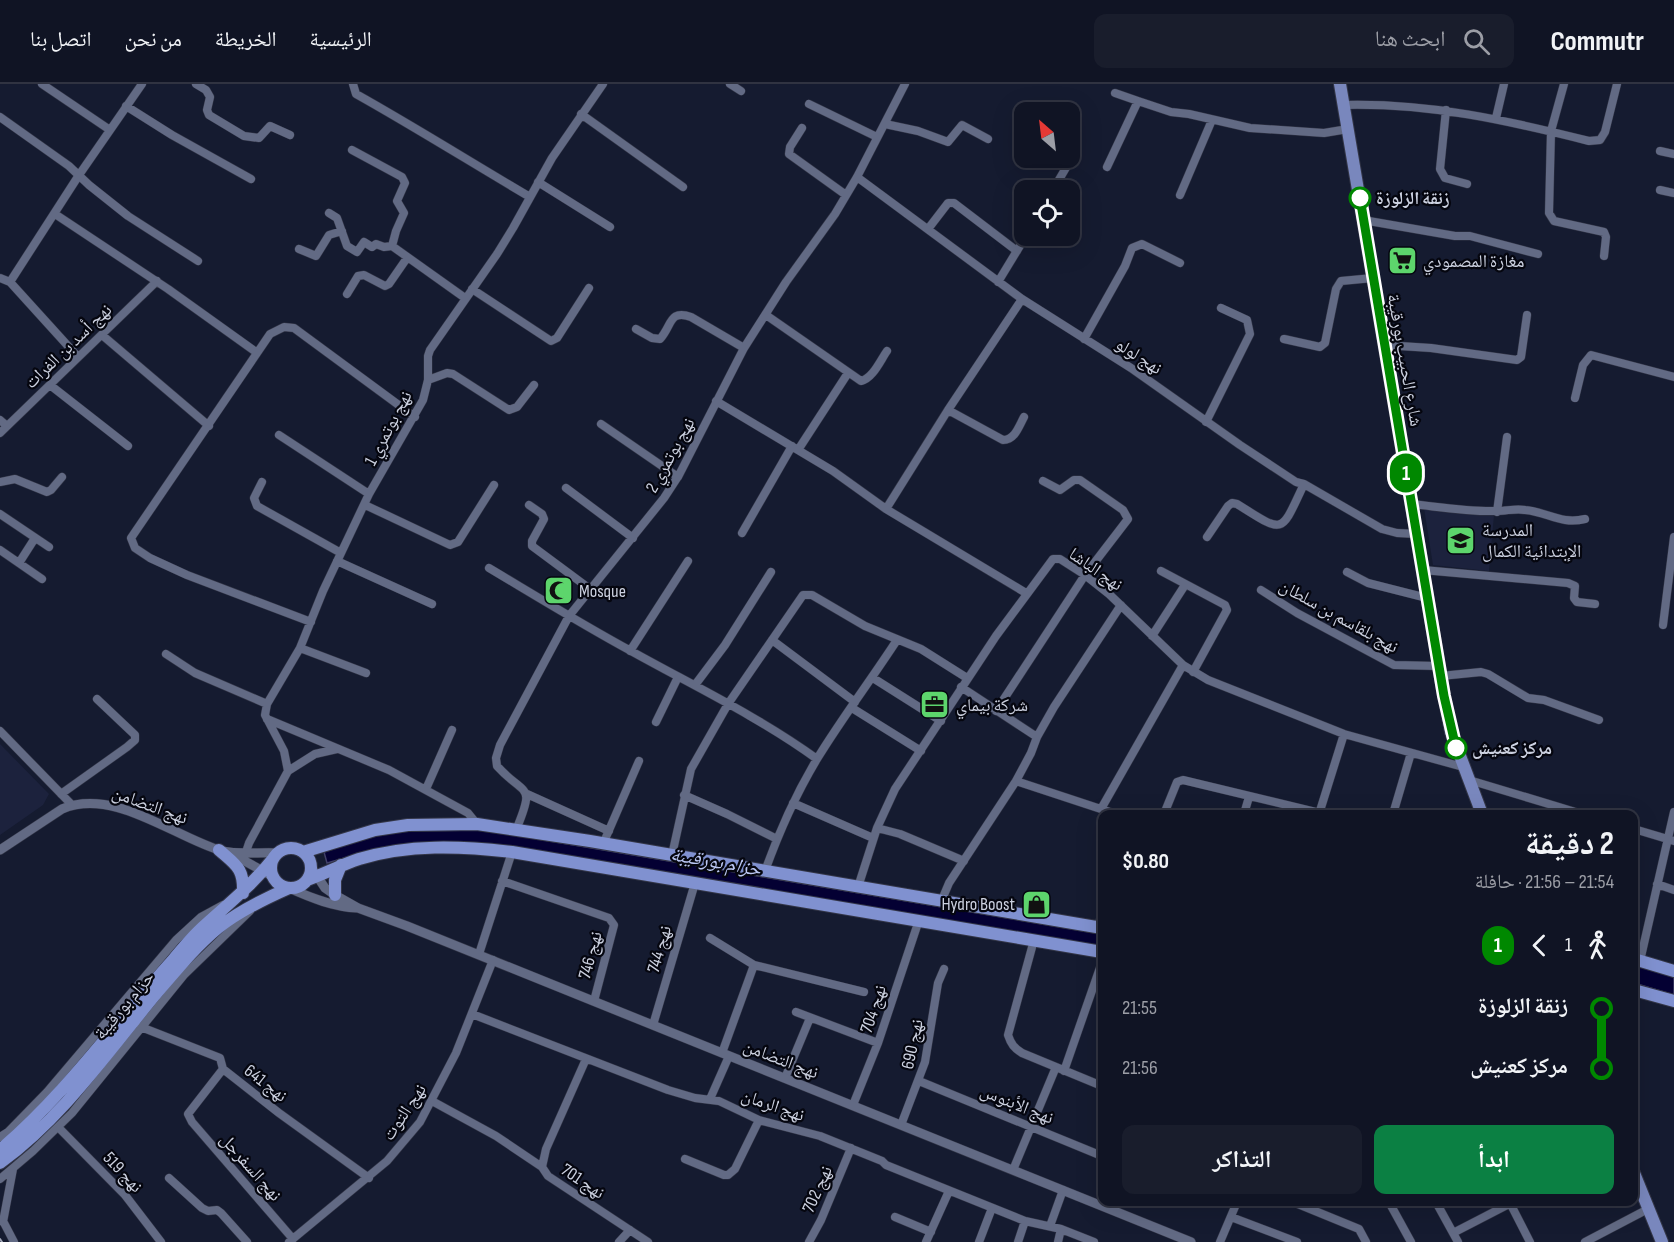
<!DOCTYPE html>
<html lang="ar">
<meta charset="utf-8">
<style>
:root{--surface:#101424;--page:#191d2c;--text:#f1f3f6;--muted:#9c9ea6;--line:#303341;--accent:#0b8043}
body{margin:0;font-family:"Sofia Sans Condensed","Noto Naskh Arabic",sans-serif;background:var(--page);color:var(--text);direction:rtl;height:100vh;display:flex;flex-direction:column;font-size:22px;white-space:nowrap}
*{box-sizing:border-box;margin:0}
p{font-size:20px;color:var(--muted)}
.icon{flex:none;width:33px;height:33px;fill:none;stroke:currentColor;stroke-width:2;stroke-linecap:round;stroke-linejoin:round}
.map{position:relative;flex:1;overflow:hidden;direction:ltr}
.sheet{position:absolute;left:1098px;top:726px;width:540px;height:396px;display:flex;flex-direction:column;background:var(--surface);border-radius:12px;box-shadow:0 6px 24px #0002,0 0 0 2px var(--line);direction:rtl}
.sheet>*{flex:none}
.badge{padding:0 12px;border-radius:20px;font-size:21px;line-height:39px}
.needle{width:39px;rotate:332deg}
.fabs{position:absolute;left:1014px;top:18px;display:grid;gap:12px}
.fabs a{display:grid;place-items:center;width:66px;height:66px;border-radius:12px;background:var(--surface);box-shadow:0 6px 24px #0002,0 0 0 2px var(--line);font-size:30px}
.map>.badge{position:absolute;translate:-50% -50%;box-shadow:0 0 0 3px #fff}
.legs{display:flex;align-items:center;gap:9px;height:66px;padding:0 24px;font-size:20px}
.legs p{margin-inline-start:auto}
.overview{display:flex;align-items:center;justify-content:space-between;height:102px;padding:0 24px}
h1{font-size:33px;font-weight:700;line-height:45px}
.action{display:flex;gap:12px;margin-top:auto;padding:12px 24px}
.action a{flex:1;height:69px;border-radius:12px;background:var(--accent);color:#fff;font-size:24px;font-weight:700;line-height:69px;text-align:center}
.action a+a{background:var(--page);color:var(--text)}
ul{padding:0 24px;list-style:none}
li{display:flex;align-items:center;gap:21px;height:60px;font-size:22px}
li i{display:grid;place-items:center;width:9px;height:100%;margin:0 8px;background:currentColor}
li i::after{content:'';width:15px;height:15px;margin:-8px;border:4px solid;border-radius:50%;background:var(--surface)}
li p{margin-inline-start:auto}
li:first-child i{background:linear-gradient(#0000 50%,currentColor 0)}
li:last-child i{background:linear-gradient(currentColor 50%,#0000 0)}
header{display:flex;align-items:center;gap:36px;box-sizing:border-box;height:84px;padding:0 30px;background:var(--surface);border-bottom:2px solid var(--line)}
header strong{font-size:28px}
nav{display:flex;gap:33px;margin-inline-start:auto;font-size:21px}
.search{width:420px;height:54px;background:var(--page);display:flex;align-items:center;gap:15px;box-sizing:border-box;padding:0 21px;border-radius:12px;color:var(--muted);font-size:22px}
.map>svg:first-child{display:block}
.built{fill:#1c223d}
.water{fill:#040033;stroke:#403f67;stroke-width:1.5}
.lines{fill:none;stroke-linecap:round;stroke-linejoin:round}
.minor-casing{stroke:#333647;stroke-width:9}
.tertiary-casing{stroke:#333647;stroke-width:10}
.primary-casing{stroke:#333647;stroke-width:14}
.trunk-casing{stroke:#333647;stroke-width:14}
.minor{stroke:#626a84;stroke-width:8}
.tertiary{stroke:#626a84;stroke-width:9}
.primary{stroke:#7987bd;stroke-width:12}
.trunk{stroke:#8091d0;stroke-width:12}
.rail{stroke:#a3a8b9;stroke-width:2}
.line-1-casing{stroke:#fff;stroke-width:14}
.line-1{stroke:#080;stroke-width:9}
.stop-1-dot{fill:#fff;stroke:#080;stroke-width:3}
.labels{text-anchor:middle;stroke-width:4.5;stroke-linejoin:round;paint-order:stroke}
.stop-label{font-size:18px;font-weight:bold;fill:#ccd1e0;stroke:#05060f;text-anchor:start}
.poi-label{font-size:18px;fill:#ccd1e0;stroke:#05060f;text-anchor:start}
.street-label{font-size:18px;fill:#ccd1e0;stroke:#05060f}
.water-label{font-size:20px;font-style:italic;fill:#bac6f2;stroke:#05060f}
</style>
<header>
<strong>Commutr</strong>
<div class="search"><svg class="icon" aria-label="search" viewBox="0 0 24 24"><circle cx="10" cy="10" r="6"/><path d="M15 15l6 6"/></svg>ابحث هنا</div>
<nav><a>الرئيسية</a><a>الخريطة</a><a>من نحن</a><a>اتصل بنا</a></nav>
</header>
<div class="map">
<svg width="1674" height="1158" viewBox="0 0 1674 1158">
<rect width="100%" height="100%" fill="#151b30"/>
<path class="built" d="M1424,424L1494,431L1489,487L1433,481Z
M0,660L49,710L43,721L0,751Z"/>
<path class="water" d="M485,746L1102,850V863L496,761L348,773L327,779L324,768L360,755L400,747Z
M1634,880L1674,892V911L1634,899Z"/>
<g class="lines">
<defs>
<path id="minor" d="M42,0L110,46
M196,0L206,6L210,13L207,26L209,31L244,52L259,54L270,42L290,51
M353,0L356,10C415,43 472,79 530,113
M730,0L741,7
M1564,0L1551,47L1549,129L1554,137L1604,148L1606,153L1604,172
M1115,9L1138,17
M809,20L877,53
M1344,21C1430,19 1506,36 1589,57L1600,56L1605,48L1617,0
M126,22L172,51L251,95
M1446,26L1440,85L1445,94L1467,100
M581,30L683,103
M0,33L69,82L89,101L128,132L198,177
M1496,34L1504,0
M885,40L918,47L948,58L962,41L988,55
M802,44L790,63L789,70L846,111
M352,66L402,93L405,99L397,117L404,129L396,147L392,162L465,214
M1660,67L1674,70
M1107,83L1138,17L1171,28L1189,30L1250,44L1324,49L1348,45
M857,93L1022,215L1131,284L1240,361L1296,398L1304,400L1382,445L1397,449L1417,450
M538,98L610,143
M1053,106L1067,82
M1660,106L1674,109
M1180,111L1212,36
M329,129L337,134L347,162L357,168L364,158L372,163L376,160L384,163L392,162
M55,130L168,205L256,268
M1363,136L1455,152H1470L1538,170
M928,145L948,119H954L1017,167
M299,165L316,172L329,151L342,147
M0,194L10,198L78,273
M10,198L79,91L142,0
M998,198L1026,152
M472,205L551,257L557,254L589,204
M347,210L358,192L364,191L385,202L389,200L407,174
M766,231L861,297C873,294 880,277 887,267
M636,245L652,254L660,255C672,242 669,225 691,233L744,264
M102,251L209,342
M1084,255L1125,182L1132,164L1142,160L1180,179
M1284,255L1320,263L1325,259L1336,205L1341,197L1373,194
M1384,261L1431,264L1517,276L1521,273L1527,231
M428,296L447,289L453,290L509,326L517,323L534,301
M50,301L128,362
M1575,314L1583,281L1591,271L1674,293
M716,317L833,387L886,425L1026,509
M948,326L1003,356C1015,356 1019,342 1024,333
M0,336L7,342
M1206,338L1250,250L1247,236L1221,224
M601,340L678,393
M0,349L157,197
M279,351L369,410
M798,366L848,289
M0,398L15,395L47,408L51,406L62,393
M262,398L254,414L257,422L341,469
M566,404L633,454
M1412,420C1440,423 1469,428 1497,427C1507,427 1516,424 1525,426C1548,428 1561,441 1585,435
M365,421L450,461L458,458L494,401
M529,421L542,430L544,435L532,457V462L590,505
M886,425L948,326L1022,215
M1497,428L1507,353
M0,430L49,463
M742,449L792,362
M1207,453L1228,422L1232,419L1237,420C1285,450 1280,451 1304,400
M0,466L42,495
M337,477L432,520
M19,479L35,454
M489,484C536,512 583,541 631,567C694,602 759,633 817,675
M1423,486L1568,499L1575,502L1574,514L1577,518L1595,520
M1161,487L1225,521L1227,526L1193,588
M1347,488L1368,499L1427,514
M1261,506L1297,529L1394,581L1438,582
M311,538L187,491L150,474L135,464L131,454L270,250L284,243L294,244L415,333
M1663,541L1674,453
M1152,552L1185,501
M772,556L855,618
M300,564L366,589
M630,567L688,477
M166,570L195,589L267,620
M1441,592L1481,588L1488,590L1528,614L1544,616L1599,636
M873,594L941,637
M695,601L725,561L771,488
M961,603L1037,653
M852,624L921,667
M996,627L1085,491L1128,435L1123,426L1080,396H1074L1060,406L1043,397
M267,635L389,686L468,729L477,740
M656,638L678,593
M0,647L72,721
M288,687L315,670L337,665
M1469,696L1582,730
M1016,697L1116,730
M426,705L452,646
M61,710L127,663L135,656V651L97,615
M527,710L609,747
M684,711L727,730L777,755
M793,719L873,754
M1101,725L1183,581
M1164,730L1177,698L1183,696L1320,729
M1244,730L1249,713
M1319,730L1344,650
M1393,730L1411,669
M877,744L900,750L964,777
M1634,745L1674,757
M516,746C536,698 525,713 497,682L496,674L500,661L569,532L664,414L679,391L744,264L786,198L835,130L857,93L905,0
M603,760L639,677
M672,771L691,685L728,620L803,511H812L865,542L921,565L967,594
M244,774L249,759L288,687L284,667L265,631L267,620L300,564L323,507L369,410L423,316L428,296V272L430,266L497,170L513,144L552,74L603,0
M765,787C779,748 796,710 817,675C842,634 871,596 897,556
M502,797L609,834L614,841L594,917
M1657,800L1674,806
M858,803L877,744L895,705L996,552L1053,475H1060L1085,491L1109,510L1183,581L1208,596L1344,650L1463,683
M941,818L949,799L1016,697L1031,669L1037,653L1054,623L1121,521
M1098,844L1102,828
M710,854L754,881L864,908
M1034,856L1008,951C1011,960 1014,964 1022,969L1102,1002
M479,870L512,768
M1640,877L1674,728
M796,928L878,959
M472,930L668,1006L695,1014L719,1017L759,1036L820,1052L882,1077L886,1081L1025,1137L1061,1145L1094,1158
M653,941L695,799
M141,943L220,974L223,985L279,1029L369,1094
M722,969L754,881
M586,975L546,1065L542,1083L548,1092L648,1158
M223,985L188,1030L192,1038L293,1155
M1064,987L1102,878
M785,994L810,934
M919,997L1102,1072
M710,1015L729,972
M432,1017L496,1052L542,1083
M853,1021L878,959L919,836
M901,1041L925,978L938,899L944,885
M58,1043L125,1111L161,1158
M0,1053L8,1048L47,1008L176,856L201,833L223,821
M685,1075L724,1091H728L735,1085L759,1036
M1013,1086L1056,983
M169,1094L202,1124L208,1127L217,1126L221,1129L247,1158
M0,1095L33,1067L72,1029L184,891L250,827
M1293,1118L1359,1145L1366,1158
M1389,1118L1411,1158
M1436,1118L1458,1158
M1510,1119L1530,1158
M895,1133L931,1148
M1231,1133L1297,1158
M2,1135L14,1158
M3,1138L13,1085
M1050,1142L1063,1106
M1453,1149L1513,1118
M289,1158L387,1077L420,1038L456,969L493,876
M619,1158L630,1146
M809,1158L821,1136L851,1064
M926,1158L949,1107
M979,1158L992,1124
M1018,1158L1025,1137
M1058,1158L1061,1145
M1220,1158L1237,1118
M1585,1158L1648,1125"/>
<path id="tertiary" d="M0,766L62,725C114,703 174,753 222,767C239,771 260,768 277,769
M230,769L272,792
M311,783L325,804L335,811L358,824L407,842L1191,1158
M289,804C311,814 334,823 358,824"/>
<path id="primary" d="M1340,0L1444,612L1451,648L1482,730
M1634,1089L1662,1158"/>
<path id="trunk" d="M271 784a20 20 0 1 1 40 0a20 20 0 1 1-40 0Z
M219,766C236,781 244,784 243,809
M303,768L375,746L408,741L477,740L590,757L1102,844
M307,796C324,790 341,781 359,775C409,760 460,762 512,768L1102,868
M335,811V796L341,781
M1634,875L1674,887
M1634,906L1674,917
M0,1066C65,1011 115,940 172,877C182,865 192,853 203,843C227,821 251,802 272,776
M0,1079C62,1034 107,969 155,911C175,888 194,864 218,844C239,827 264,815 289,804"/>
</defs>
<use href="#minor" class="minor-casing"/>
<use href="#tertiary" class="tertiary-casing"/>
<use href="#primary" class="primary-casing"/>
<use href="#trunk" class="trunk-casing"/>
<use href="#minor" class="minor"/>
<use href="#tertiary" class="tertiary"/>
<use href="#primary" class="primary"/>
<use href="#trunk" class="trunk"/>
<path class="rail" d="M0,1155L2,1158"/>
</g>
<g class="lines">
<defs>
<path id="line-1" d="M1360,114L1444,612L1456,664"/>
</defs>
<use href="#line-1" class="line-1-casing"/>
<use href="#line-1" class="line-1"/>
</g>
<defs>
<symbol id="supermarket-square" viewBox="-11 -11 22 22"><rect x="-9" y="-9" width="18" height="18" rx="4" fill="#5dd56c" stroke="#05060f"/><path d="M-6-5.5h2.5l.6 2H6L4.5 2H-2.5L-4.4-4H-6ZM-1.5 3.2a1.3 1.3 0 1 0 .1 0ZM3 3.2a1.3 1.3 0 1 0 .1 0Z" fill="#111"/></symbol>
<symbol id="school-square" viewBox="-11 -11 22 22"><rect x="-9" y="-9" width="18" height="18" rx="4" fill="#5dd56c" stroke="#05060f"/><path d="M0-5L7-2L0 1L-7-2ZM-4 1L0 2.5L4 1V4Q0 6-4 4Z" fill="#111"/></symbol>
<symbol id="mosque-square" viewBox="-11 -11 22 22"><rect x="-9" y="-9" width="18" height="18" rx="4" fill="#5dd56c" stroke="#05060f"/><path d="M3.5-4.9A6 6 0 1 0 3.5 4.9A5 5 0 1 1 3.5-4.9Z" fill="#111"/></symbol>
<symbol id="office-square" viewBox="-11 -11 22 22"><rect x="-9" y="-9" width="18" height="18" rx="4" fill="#5dd56c" stroke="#05060f"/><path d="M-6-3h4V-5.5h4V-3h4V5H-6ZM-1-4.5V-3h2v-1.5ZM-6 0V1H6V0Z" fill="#111"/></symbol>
<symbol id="shop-square" viewBox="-11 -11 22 22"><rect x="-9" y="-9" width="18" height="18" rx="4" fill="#5dd56c" stroke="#05060f"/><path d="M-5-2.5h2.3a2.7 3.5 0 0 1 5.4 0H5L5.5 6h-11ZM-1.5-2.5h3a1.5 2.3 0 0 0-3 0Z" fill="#111"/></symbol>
</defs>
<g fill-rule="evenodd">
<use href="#supermarket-square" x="1386" y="160" width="33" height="33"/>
<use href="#school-square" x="1444" y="440" width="33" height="33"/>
<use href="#mosque-square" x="542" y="490" width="33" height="33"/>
<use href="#office-square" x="918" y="604" width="33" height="33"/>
<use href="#shop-square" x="1020" y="804" width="33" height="33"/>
</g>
<g class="stop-1-dot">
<circle cx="1360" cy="114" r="10"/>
<circle cx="1456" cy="664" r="10"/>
</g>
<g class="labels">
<g class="stop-label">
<text x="1376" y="120">زنقة الزلوزة</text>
<text x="1472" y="670">مركز كعنيش</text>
</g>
<g class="poi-label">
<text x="1423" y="183">مغازة المصمودي</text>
<text x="1482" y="452">المدرسة<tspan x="1482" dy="21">الإبتدائية الكمال</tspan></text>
<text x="579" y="513">Mosque</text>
<text x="956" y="627">شركة بيماي</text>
<text x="1015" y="826" text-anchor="end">Hydro Boost</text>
</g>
<g class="street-label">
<text transform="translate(68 262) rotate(-44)" y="6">نهج أسد بن الفرات</text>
<text transform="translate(1139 272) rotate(33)" y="6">نهج لولو</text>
<text transform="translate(1405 276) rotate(80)" y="6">شارع الحبيب بورقيبة</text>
<text transform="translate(388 344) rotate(-62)" y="6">نهج بوتمري 1</text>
<text transform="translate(670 371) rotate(-61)" y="6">نهج بوتمري 2</text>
<text transform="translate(1096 485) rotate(35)" y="6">نهج الباشا</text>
<text transform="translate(1339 532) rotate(29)" y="6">نهج بلقاسم بن سلطان</text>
<text transform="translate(150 721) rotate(20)" y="6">نهج التضامن</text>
<text transform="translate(659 865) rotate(-74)" y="6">نهج 744</text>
<text transform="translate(590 871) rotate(-75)" y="6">نهج 746</text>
<text transform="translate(124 921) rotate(-50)" y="6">حزام بورقيبة</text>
<text transform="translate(873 925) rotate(-72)" y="6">نهج 704</text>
<text transform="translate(912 960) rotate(-78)" y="6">نهج 690</text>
<text transform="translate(781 975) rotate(21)" y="6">نهج التضامن</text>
<text transform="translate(266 999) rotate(38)" y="6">نهج 641</text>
<text transform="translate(1017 1020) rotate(22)" y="6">نهج الأبنوس</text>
<text transform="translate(773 1021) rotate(19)" y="6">نهج الرمان</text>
<text transform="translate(404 1028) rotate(-56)" y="6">نهج التوت</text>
<text transform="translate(251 1083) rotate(49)" y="6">نهج السفرجل</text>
<text transform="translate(123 1088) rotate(47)" y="6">نهج 519</text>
<text transform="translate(583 1097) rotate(34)" y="6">نهج 701</text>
<text transform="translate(817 1105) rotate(-66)" y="6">نهج 702</text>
</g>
<g class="water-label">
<text transform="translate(716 777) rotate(10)" y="7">حزام بورقيبة</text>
</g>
</g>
</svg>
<div class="fabs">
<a><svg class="needle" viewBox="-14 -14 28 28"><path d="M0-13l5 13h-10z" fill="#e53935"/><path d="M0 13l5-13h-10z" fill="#9c9ea6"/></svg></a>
<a><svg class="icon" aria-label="locate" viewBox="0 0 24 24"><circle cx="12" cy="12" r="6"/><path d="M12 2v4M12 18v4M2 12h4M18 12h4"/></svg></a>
</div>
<b class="badge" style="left:1406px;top:389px;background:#080;color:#fff">1</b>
<section class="sheet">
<div class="overview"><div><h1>2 دقيقة</h1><p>21:54 – 21:56 · حافلة</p></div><b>$0.80</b></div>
<div class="legs"><svg class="icon" aria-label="walk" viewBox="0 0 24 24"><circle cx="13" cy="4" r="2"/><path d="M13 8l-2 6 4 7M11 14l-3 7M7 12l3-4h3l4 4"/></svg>1<svg class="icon" aria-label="back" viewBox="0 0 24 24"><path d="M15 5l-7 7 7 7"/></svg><b class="badge" style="background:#080;color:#fff">1</b></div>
<ul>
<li><i style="color:#080"></i><b>زنقة الزلوزة</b><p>21:55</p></li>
<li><i style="color:#080"></i><b>مركز كعنيش</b><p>21:56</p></li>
</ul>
<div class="action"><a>ابدأ</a><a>التذاكر</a></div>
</section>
</div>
